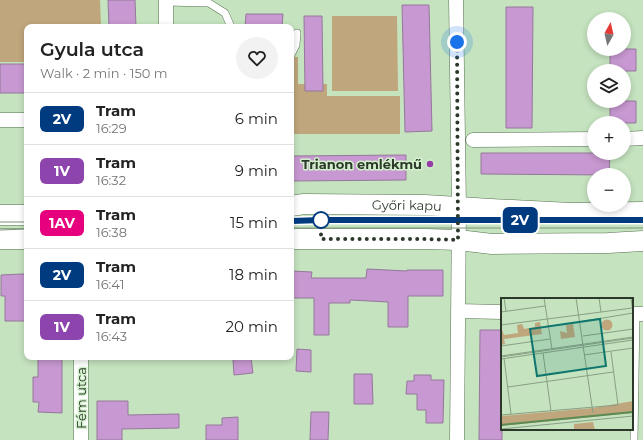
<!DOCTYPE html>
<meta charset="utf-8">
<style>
:root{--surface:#fff;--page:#f2f2f2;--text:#222;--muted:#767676;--line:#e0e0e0}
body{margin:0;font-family:Montserrat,sans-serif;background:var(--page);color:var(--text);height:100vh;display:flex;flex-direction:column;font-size:15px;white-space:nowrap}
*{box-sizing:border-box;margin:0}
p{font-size:13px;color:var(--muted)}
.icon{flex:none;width:22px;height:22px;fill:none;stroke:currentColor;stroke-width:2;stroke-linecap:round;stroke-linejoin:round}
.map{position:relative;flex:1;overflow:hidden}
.sheet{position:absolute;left:24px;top:24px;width:270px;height:336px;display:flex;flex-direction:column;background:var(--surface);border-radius:8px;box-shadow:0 2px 6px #0003}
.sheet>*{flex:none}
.badge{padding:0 8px;border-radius:6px;font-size:14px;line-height:26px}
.needle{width:26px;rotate:8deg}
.controls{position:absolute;left:587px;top:12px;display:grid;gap:8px}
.controls a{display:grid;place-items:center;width:44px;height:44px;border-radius:50%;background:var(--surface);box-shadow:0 2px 6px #0003;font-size:20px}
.you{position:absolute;width:20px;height:20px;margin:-10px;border:3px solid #fff;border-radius:50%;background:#1a73e8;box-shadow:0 0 0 6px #1a73e833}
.map>.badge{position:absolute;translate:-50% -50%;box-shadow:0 0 0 2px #fff}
.round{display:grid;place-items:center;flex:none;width:42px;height:42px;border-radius:21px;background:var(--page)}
.overview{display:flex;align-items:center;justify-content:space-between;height:68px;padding:0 16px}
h1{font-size:19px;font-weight:600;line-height:30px}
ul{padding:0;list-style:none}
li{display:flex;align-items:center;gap:12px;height:52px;padding:0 16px;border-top:1px solid var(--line)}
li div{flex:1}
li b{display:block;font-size:15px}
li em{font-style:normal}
li .badge{min-width:44px;font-weight:700;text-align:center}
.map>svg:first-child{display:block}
.green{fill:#bfa67c}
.building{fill:#c798d1;stroke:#94799a}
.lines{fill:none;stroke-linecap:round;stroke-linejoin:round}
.lane-casing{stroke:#577151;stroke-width:8}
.street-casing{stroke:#577151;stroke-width:15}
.secondary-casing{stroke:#577151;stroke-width:21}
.lane{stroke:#fff;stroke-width:7}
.street{stroke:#fff;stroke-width:14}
.secondary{stroke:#fff;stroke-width:20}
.tram{stroke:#7d9279;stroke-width:1}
.line-casing{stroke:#fff;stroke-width:9}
.line{stroke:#003b80;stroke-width:6}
.walk{stroke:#2c382a;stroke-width:4;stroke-dasharray:0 7.2}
.poi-dot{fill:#953ca7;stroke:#d2f0cc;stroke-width:1.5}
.stop-dot{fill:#fff;stroke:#003b80;stroke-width:2}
.labels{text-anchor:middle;stroke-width:3;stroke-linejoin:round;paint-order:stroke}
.poi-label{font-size:13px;font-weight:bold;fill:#2c382a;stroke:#d2f0cc;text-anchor:end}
.street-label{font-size:13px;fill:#2c382a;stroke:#d2f0cc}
.inset-river{fill:none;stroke:#5c8a53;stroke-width:2}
.inset-road{fill:none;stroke:#889f83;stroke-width:1}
.view{fill:#0f766e;fill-opacity:0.15;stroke:#0f766e;stroke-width:2}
.inset-edge{fill:none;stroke:#2c382a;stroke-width:2}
</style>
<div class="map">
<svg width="643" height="440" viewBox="0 0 643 440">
<rect width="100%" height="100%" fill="#c5e3bf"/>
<path class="green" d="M0,0H100L101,27H27V62H0Z
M332,16H397L398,91H332Z
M291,57H298V84H327V96H400V134H291Z"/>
<path class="building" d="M108,0H135L136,27H109Z
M402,5H429L432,131L405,132Z
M506,7H533L532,128H506Z
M246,14H283L282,27H245Z
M304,16H322L323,91H305Z
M610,49H636V71H610Z
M0,64H27V93H0Z
M610,101H636V123H610Z
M481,153H610L609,175L481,174Z
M406,155V180L291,181V156Z
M367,269L407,271V270H443V296H408V327H388V302L350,300V303H329V335H314V298H291V271L312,272L311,278H366Z
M21,274H27V321H5V296H1V275Z
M480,330H502V440H479Z
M297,349L311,350V372L296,371Z
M38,357H62V413L38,412L39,402H33V377H38Z
M251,358L253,373L234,375L233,360Z
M354,374H372L373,404H354Z
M414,375H431V380H444L443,423H426V410H417V394H406L407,381H414Z
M97,401H128V415L179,414V428L122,429V440H97Z
M311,412H329L328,440H310Z
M238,417V440H206V425H222V418Z"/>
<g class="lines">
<defs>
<path id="lane" d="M166,2L209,3L225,13L231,27
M291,55L296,45L297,33
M634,440L636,314"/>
<path id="street" d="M166,0V27
M456,0L459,207L457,440
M0,120H27
M624,139L643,138
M473,140L594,139
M458,311L502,312
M632,314H643
M81,440V357"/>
<g id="secondary">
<path id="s1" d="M291,206L304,204L425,205L491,209L571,213L643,212"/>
<path d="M0,215H27"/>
<path d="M0,239H27"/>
<path d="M291,239H426L458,240L492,244L608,243L643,241"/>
</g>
</defs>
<use href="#lane" class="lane-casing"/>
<use href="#street" class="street-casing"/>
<use href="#secondary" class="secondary-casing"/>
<use href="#lane" class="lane"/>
<use href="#street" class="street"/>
<use href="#secondary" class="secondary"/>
<path class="tram" d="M291,221L321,220H643
M0,222H27
M291,228H643
M0,230L27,229"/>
</g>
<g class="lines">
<defs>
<path id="line" d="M291,221L322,220H643"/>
</defs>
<use href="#line" class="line-casing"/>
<use href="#line" class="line"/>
<path class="walk" d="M321,220V239H426L458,240L457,42"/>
</g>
<circle class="poi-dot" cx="430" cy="164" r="4"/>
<circle class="stop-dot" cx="321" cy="220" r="8"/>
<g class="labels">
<g class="poi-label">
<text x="422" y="169">Trianon emlékmű</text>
</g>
<g class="street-label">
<text dy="5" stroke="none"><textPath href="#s1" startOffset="116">Győri kapu</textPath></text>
<text transform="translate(81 398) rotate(-90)" y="5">Fém utca</text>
</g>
</g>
<g transform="translate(501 298)">
<rect width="132" height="132" fill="#c5e3bf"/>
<path d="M100.5 27a5.5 5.5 0 1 1 11 0a5.5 5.5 0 1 1-11 0ZM39,24L41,36L3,41L4,46L0,47V29L3,37L17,35L16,27L21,26L23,31L34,29V25ZM72,26L74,39L60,41L59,33L66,35L65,27ZM132,103V115L0,128V118L92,110ZM92,124L94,132H73V126Z" fill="#bfa67c"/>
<path class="inset-river" d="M0,127L132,114"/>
<path class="inset-road" d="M3,0L5,13M43,0L51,51M75,0L92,115M98,0L100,14M130,0L132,15M0,14L44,8M78,24L132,15M0,27L131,10M82,38L132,31M0,48L49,41M42,55L50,113M83,57L132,50M0,58L132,39M0,59L132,40M3,60L10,116M0,61L132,42M7,89L112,74M0,117L117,107L110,54M0,131L132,118"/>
<path class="view" d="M99,21L105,68L36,78L29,31Z"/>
<rect width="132" height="132" class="inset-edge"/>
</g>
</svg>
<div class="controls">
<a><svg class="needle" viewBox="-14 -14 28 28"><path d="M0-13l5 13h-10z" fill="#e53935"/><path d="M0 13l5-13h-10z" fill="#767676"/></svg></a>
<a><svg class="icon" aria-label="layers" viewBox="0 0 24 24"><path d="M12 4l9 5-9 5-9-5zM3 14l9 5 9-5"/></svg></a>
<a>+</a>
<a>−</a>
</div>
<div class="you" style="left:457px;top:42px"></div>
<b class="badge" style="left:520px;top:220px;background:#003b80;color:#fff">2V</b>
<section class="sheet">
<div class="overview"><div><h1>Gyula utca</h1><p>Walk · 2 min · 150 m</p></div><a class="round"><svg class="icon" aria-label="heart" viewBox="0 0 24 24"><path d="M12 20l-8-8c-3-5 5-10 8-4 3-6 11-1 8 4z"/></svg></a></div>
<ul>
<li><span class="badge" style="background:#003b80;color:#fff">2V</span><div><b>Tram</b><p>16:29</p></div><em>6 min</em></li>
<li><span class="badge" style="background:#8e44ad;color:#fff">1V</span><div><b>Tram</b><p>16:32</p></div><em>9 min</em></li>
<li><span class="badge" style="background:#e6007e;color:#fff">1AV</span><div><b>Tram</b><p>16:38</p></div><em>15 min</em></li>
<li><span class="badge" style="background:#003b80;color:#fff">2V</span><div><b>Tram</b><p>16:41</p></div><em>18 min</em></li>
<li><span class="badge" style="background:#8e44ad;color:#fff">1V</span><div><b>Tram</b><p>16:43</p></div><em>20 min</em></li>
</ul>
</section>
</div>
